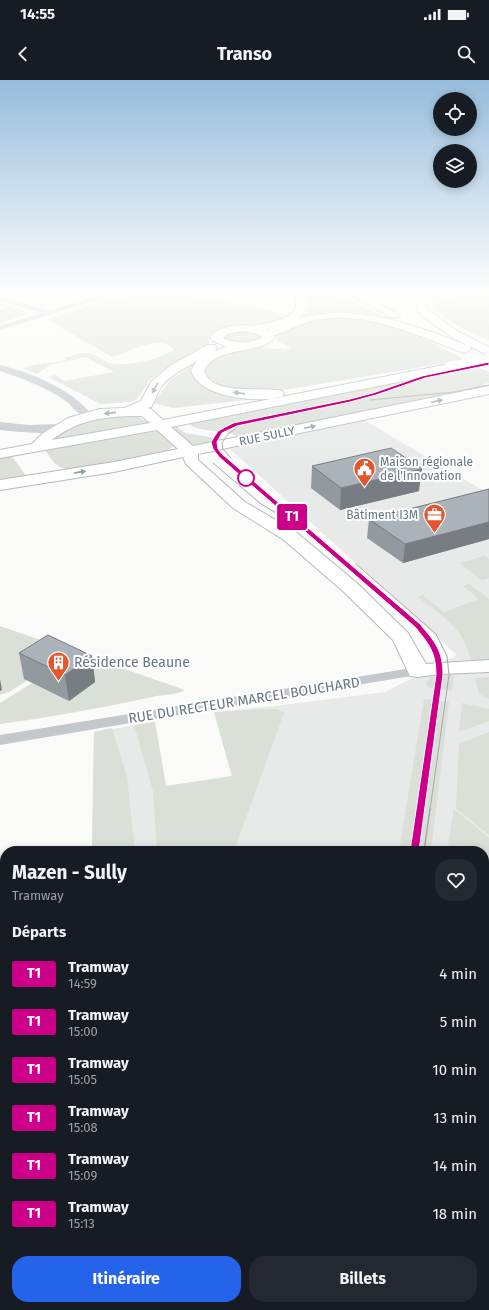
<!DOCTYPE html>
<html lang="fr">
<meta charset="utf-8">
<style>
:root{--surface:#171b24;--page:#242831;--text:#f1f3f6;--muted:#9ea1a6;--accent:#2563eb}
body{margin:0;font-family:"Fira Sans",sans-serif;background:var(--page);color:var(--text);height:100vh;display:flex;flex-direction:column;font-size:15px;white-space:nowrap}
*{box-sizing:border-box;margin:0}
p{font-size:13px;color:var(--muted)}
.icon{flex:none;width:22px;height:22px;fill:none;stroke:currentColor;stroke-width:2;stroke-linecap:round;stroke-linejoin:round}
.map{position:relative;flex:1;overflow:hidden}
.side{position:absolute;left:0px;top:766px;width:489px;height:464px;display:flex;flex-direction:column;background:var(--surface);border-radius:16px 16px 0 0;box-shadow:0 2px 10px #0003}
.side>*{flex:none}
.badge{padding:0 8px;border-radius:3px;font-size:14px;line-height:26px}
.fabs{position:absolute;left:433px;top:12px;display:grid;gap:8px}
.fabs a{display:grid;place-items:center;width:44px;height:44px;border-radius:50%;background:var(--surface);box-shadow:0 2px 10px #0003;font-size:20px}
.map>.badge{position:absolute;translate:-50% -50%;box-shadow:0 0 0 2px #fff}
h2{padding:0 12px;font-size:15px;line-height:36px}
.round{display:grid;place-items:center;flex:none;width:42px;height:42px;border-radius:16px;background:var(--page)}
.summary{display:flex;align-items:center;justify-content:space-between;height:68px;padding:0 12px}
h1{font-size:19px;font-weight:700;line-height:30px}
.button{display:flex;gap:8px;margin-top:auto;padding:8px 12px}
.button a{flex:1;height:46px;border-radius:16px;background:var(--accent);color:#fff;font-size:16px;font-weight:700;line-height:46px;text-align:center}
.button a+a{background:var(--page);color:var(--text)}
ul{padding:0;list-style:none}
li{display:flex;align-items:center;gap:12px;height:48px;padding:0 12px}
li div{flex:1}
li b{display:block;font-size:15px}
li em{font-style:normal}
li .badge{min-width:44px;font-weight:700;text-align:center}
.status{display:flex;justify-content:space-between;align-items:center;height:28px;padding:0 20px;background:var(--surface);direction:ltr}
.status svg{height:11px;fill:currentColor}
header{display:flex;justify-content:space-between;align-items:center;height:52px;padding:0 12px;background:var(--surface);font-size:18px;font-weight:700}
.map>svg:first-child{display:block}
.built{fill:#e8e9e9}
.green{fill:#dadfd7}
.lines{fill:none;stroke-linecap:round;stroke-linejoin:round}
.secondary-casing{stroke:#b3babf;stroke-width:2}
.trunk-casing{stroke:#b4b9bd;stroke-width:2}
.minor{fill:#c3c8cc;fill-rule:evenodd}
.tertiary{fill:#c3c8cc;fill-rule:evenodd}
.secondary{fill:#fff;fill-rule:evenodd}
.trunk{fill:#fff;fill-rule:evenodd}
.tram-far1{stroke:#a2aab0;stroke-width:1}
.tram{stroke:#a2aab0;stroke-width:1.5}
.secondary-bridge-casing{stroke:#b3babf;stroke-width:12;stroke-linecap:butt}
.secondary-bridge{stroke:#fff;stroke-width:12}
.wall{fill:#929a9f}
.shaded-wall{fill:#777d82}
.building{fill:#aab3b9;stroke:#777d82}
.oneway{fill:#939fa8}
.line{fill:#c08;stroke:#fff}
.stop-dot{fill:#fff;stroke:#c08;stroke-width:2}
.labels{text-anchor:middle;stroke-width:4;stroke-linejoin:round;paint-order:stroke}
.far-street-label{font-size:12px;fill:#657683;stroke:#fff}
.far-poi-label{font-size:12px;fill:#657683;stroke:#fff;text-anchor:start}
.poi-label{font-size:14px;fill:#657683;stroke:#fff;text-anchor:start}
.street-label{font-size:14px;fill:#657683;stroke:#fff}
</style>
<div class="status"><b>14:55</b><svg viewBox="0 0 49 12"><path d="M0 12V9h3v3zM5 12V6h3v6zM10 12V3h3v9zM15 12V0h3v12zM26 1h20v11H26zM47 4h2v5h-2z"/></svg></div>
<header><svg class="icon" aria-label="back" viewBox="0 0 24 24"><path d="M15 5l-7 7 7 7"/></svg>Transo<svg class="icon" aria-label="search" viewBox="0 0 24 24"><circle cx="10" cy="10" r="6"/><path d="M15 15l6 6"/></svg></header>
<div class="map">
<svg width="489" height="1230" viewBox="0 0 489 1230">
<rect width="100%" height="100%" fill="#fafaf8"/>
<path class="built" d="M364,340L489,414V1230H0V775H5V1225H484V771H53L92,768L94,652L155,642L166,706L232,697L214,632L283,625L385,612L457,575L229,368Z"/>
<path class="green" d="M143,210H167L289,235C279,240 267,245 256,246C241,248 221,243 210,255L209,264L169,286L150,300L137,319L130,322L101,324L48,297L55,295L64,301L114,292L86,277L50,285L37,294L22,288C38,283 51,284 67,280L64,278C76,274 85,270 97,276C101,279 106,282 111,283C129,287 159,279 174,270C163,253 128,272 112,277L47,239Z
M307,210H327L384,236L337,232L305,236L309,225Z
M489,213V260C469,251 444,243 432,225C449,214 469,214 489,213Z
M0,223L25,231L27,234L0,243V230L7,228L0,225Z
M336,237C387,239 421,256 465,280L283,310C264,311 212,313 205,290C215,273 241,267 261,267C272,268 281,271 292,268L277,261L276,252L314,240Z
M249,250L264,256C254,263 235,267 224,258L226,253Z
M193,284V295L197,300L263,316H284L173,328L154,323L169,301Z
M480,288L489,292V303L483,304L489,307L240,358C225,347 202,355 187,343L454,289L459,292Z
M122,335L137,336L150,343L55,359C72,341 99,338 122,335Z
M175,345L185,353L228,360L195,367L173,348Z
M157,348L174,366L163,373L71,390C57,388 52,382 45,369Z
M11,375L27,397L0,401V377Z
M484,476L489,479V498L482,500L459,483Z
M469,504L489,519V579L471,580C463,547 443,537 418,517L423,515L444,532L479,519L463,506Z
M0,546L162,602L185,610C174,616 164,614 152,617C102,628 51,637 0,644V623L32,603L69,621L28,600L9,612L0,615Z
M446,595L454,596L452,611L427,607L426,603L430,597Z
M489,597V619L479,614L475,598Z
M424,619L449,622L431,771H399Z
M462,623L489,629V641L459,652Z
M277,629L284,633L234,771H157L153,711L134,645L155,642L166,706L232,696L214,632Z
M112,648L127,697L135,771H53L92,768L94,652Z
M489,652V755L456,728L459,664Z
M454,729L489,758V803L484,802V771H447Z
M0,775H5V833L0,832Z
M484,807L489,808V850L484,853Z
M0,857L5,858V896L0,906Z
M489,869V948L484,943V872Z
M484,972L489,977V1114L484,1118Z
M5,1094V1156L3,1161L0,1160V1106Z
M334,1225H383L384,1230H334Z"/>
<g class="lines">
<defs>
<path id="secondary" d="M244,245L265,249L275,257C261,276 218,264 204,290C211,317 262,306 282,311L284,314L282,317C259,323 198,318 191,290L197,281C185,288 170,295 161,307C157,313 155,321 151,327L147,328L151,329L163,340L449,284L455,288L449,292L171,347L193,366L489,306V314L198,374V380L245,422L296,452L358,504L408,553L426,584L489,580V592L440,594L418,597L410,596L393,560L344,512L284,460L233,428L186,384L183,377L114,392L0,410V400L114,382L178,369L157,350L0,378V370L32,364L42,354L68,338L100,329L124,328L141,321L151,302L170,286L207,265H215L217,268L215,271L226,267L213,261L210,257C218,247 232,246 244,245ZM244,251L257,254L262,257C252,264 234,264 223,258L228,254ZM130,336H142L150,343L52,360C76,341 101,337 130,336Z"/>
<path id="trunk" d="M296,210H306V229L299,238C360,223 413,245 469,266L471,269L465,273C454,270 444,265 433,261C397,247 356,232 317,240C299,243 285,253 268,257L262,254L270,249L251,252L247,251L245,249L247,247C259,244 288,242 295,230C297,225 296,216 296,210Z
M341,210H355L400,235L399,237H391Z
M439,210H489V214C468,213 445,211 427,223L426,228L457,251L489,267V276L453,258L421,235L416,228C418,216 429,213 439,210Z"/>
</defs>
<use href="#secondary" class="secondary-casing"/>
<use href="#trunk" class="trunk-casing"/>
<path class="minor" d="M118,210H129L0,250V246L41,233L0,221V217L49,231Z
M0,285C32,293 72,309 93,336L91,338C82,340 73,327 66,321C46,307 23,299 0,291Z
M418,587L423,588L425,591L423,594L0,665V655Z"/>
<path class="tertiary" d="M0,342L29,345L58,344L64,348C57,357 12,351 0,350Z"/>
<use href="#secondary" class="secondary"/>
<use href="#trunk" class="trunk"/>
<path class="tram-far1" d="M370,320L454,312L489,305
M231,378L223,369L222,363L228,354L235,349
M213,383L261,424L291,442
M356,484L436,554L447,576L449,595L430,730
M420,730L440,595C440,574 432,559 417,545L221,376C206,359 220,352 235,344L350,320L375,314L424,297L489,284"/>
<path class="tram" d="M414,771L420,729
M424,771L430,729
M357,1225V1230
M374,1225V1230"/>
<defs>
<path id="secondary-bridge" d="M449,288L489,280"/>
</defs>
<use href="#secondary-bridge" class="secondary-bridge-casing"/>
<use href="#secondary-bridge" class="secondary-bridge"/>
</g>
<path class="wall" d="M312,386L419,411L340,430L311,408Z
M489,409V459L403,483L367,458L369,439Z
M19,573L92,576L95,602L69,621L24,599Z"/>
<path class="shaded-wall" d="M422,389L419,411L340,430L341,408Z
M489,442V459L403,483L405,464Z
M92,576L95,602L69,621L65,595Z
M0,599L2,610L0,611Z
M5,1049V1094L0,1106V1060Z"/>
<path class="building" d="M391,368L422,389L341,408L312,386Z
M489,409V442L405,464L369,439Z
M48,555L92,576L65,595L19,573Z
M5,900V1049L0,1060V909Z
M94,1225H250V1230H93Z"/>
<defs><path id="oneway-solid" d="M-6-.8H1V-3.2L6.5 0L1 3.2V.8H-6Z"/></defs>
<g class="oneway">
<use href="#oneway-solid" transform="translate(155 308) rotate(119)"/>
<use href="#oneway-solid" transform="translate(239 313) rotate(-172)"/>
<use href="#oneway-solid" transform="translate(437 321) rotate(-12)"/>
<use href="#oneway-solid" transform="translate(110 333) rotate(174)"/>
<use href="#oneway-solid" transform="translate(310 347) rotate(-12)"/>
<use href="#oneway-solid" transform="translate(80 392) rotate(-9)"/>
</g>
<linearGradient id="sky" x2="0" y2="1"><stop stop-color="#96bcdc"/><stop offset="0.55" stop-color="#fdfdfc"/><stop offset="1" stop-color="#fdfdfc" stop-opacity="0"/></linearGradient>
<rect width="489" height="383" fill="url(#sky)"/>
<path class="line" d="M489,282V285L425,298L376,315L350,322L237,346L222,353L217,362L218,369L222,374L420,544C435,562 443,570 443,595L419,771L414,774L410,771L436,595C436,572 429,564 415,547L219,377L213,369L211,362L218,351L233,343L350,319L373,313L422,296Z"/>
<defs>
<symbol id="civic-pin" viewBox="-11 -11 22 30"><path d="M0 17L-7.5 6A9.5 9.5 0 1 1 7.5 6Z" fill="#e4572e" stroke="#fff"/><path d="M-.6-6.5H3V-4.5H.6V-3L4-1V1h2V6H-6V1h2V-1L-.6-3ZM-1.2 2.5V6h2.4V2.5Z" fill="#fff"/></symbol>
<symbol id="office-pin" viewBox="-11 -11 22 30"><path d="M0 17L-7.5 6A9.5 9.5 0 1 1 7.5 6Z" fill="#e4572e" stroke="#fff"/><path d="M-6-3h4V-5.5h4V-3h4V5H-6ZM-1-4.5V-3h2v-1.5ZM-6 0V1H6V0Z" fill="#fff"/></symbol>
<symbol id="building-pin" viewBox="-11 -11 22 30"><path d="M0 17L-7.5 6A9.5 9.5 0 1 1 7.5 6Z" fill="#e4572e" stroke="#fff"/><path d="M-4-6H4V6H1V3H-1V6H-4ZM-2.5-4.3h1.7v1.8h-1.7ZM.8-4.3h1.7v1.8H.8ZM-2.5-1h1.7V.8h-1.7ZM.8-1h1.7V.8H.8Z" fill="#fff"/></symbol>
</defs>
<g fill-rule="evenodd">
<use href="#civic-pin" x="352" y="376" width="25" height="34"/>
<use href="#office-pin" x="422" y="422" width="25" height="34"/>
<use href="#building-pin" x="46" y="570" width="25" height="34"/>
</g>
<circle class="stop-dot" cx="246" cy="398" r="8"/>
<g class="labels">
<g class="far-street-label">
<text transform="translate(267 356) rotate(-12)" y="4">RUE SULLY</text>
</g>
<g class="far-poi-label">
<text x="380" y="386">Maison régionale<tspan x="380" dy="14">de l'Innovation</tspan></text>
<text x="418" y="439" text-anchor="end">Bâtiment I3M</text>
</g>
<g class="poi-label">
<text x="74" y="587">Résidence Beaune</text>
</g>
<g class="street-label">
<text transform="translate(244 620) rotate(-9)" y="5">RUE DU RECTEUR MARCEL BOUCHARD</text>
</g>
</g>
</svg>
<div class="fabs">
<a><svg class="icon" aria-label="locate" viewBox="0 0 24 24"><circle cx="12" cy="12" r="6"/><path d="M12 2v4M12 18v4M2 12h4M18 12h4"/></svg></a>
<a><svg class="icon" aria-label="layers" viewBox="0 0 24 24"><path d="M12 4l9 5-9 5-9-5zM3 14l9 5 9-5"/></svg></a>
</div>
<b class="badge" style="left:292px;top:437px;background:#c08;color:#fff">T1</b>
<section class="side">
<div class="summary"><div><h1>Mazen - Sully</h1><p>Tramway</p></div><a class="round"><svg class="icon" aria-label="heart" viewBox="0 0 24 24"><path d="M12 20l-8-8c-3-5 5-10 8-4 3-6 11-1 8 4z"/></svg></a></div>
<h2>Départs</h2>
<ul>
<li><span class="badge" style="background:#c08;color:#fff">T1</span><div><b>Tramway</b><p>14:59</p></div><em>4 min</em></li>
<li><span class="badge" style="background:#c08;color:#fff">T1</span><div><b>Tramway</b><p>15:00</p></div><em>5 min</em></li>
<li><span class="badge" style="background:#c08;color:#fff">T1</span><div><b>Tramway</b><p>15:05</p></div><em>10 min</em></li>
<li><span class="badge" style="background:#c08;color:#fff">T1</span><div><b>Tramway</b><p>15:08</p></div><em>13 min</em></li>
<li><span class="badge" style="background:#c08;color:#fff">T1</span><div><b>Tramway</b><p>15:09</p></div><em>14 min</em></li>
<li><span class="badge" style="background:#c08;color:#fff">T1</span><div><b>Tramway</b><p>15:13</p></div><em>18 min</em></li>
</ul>
<div class="button"><a>Itinéraire</a><a>Billets</a></div>
</section>
</div>
